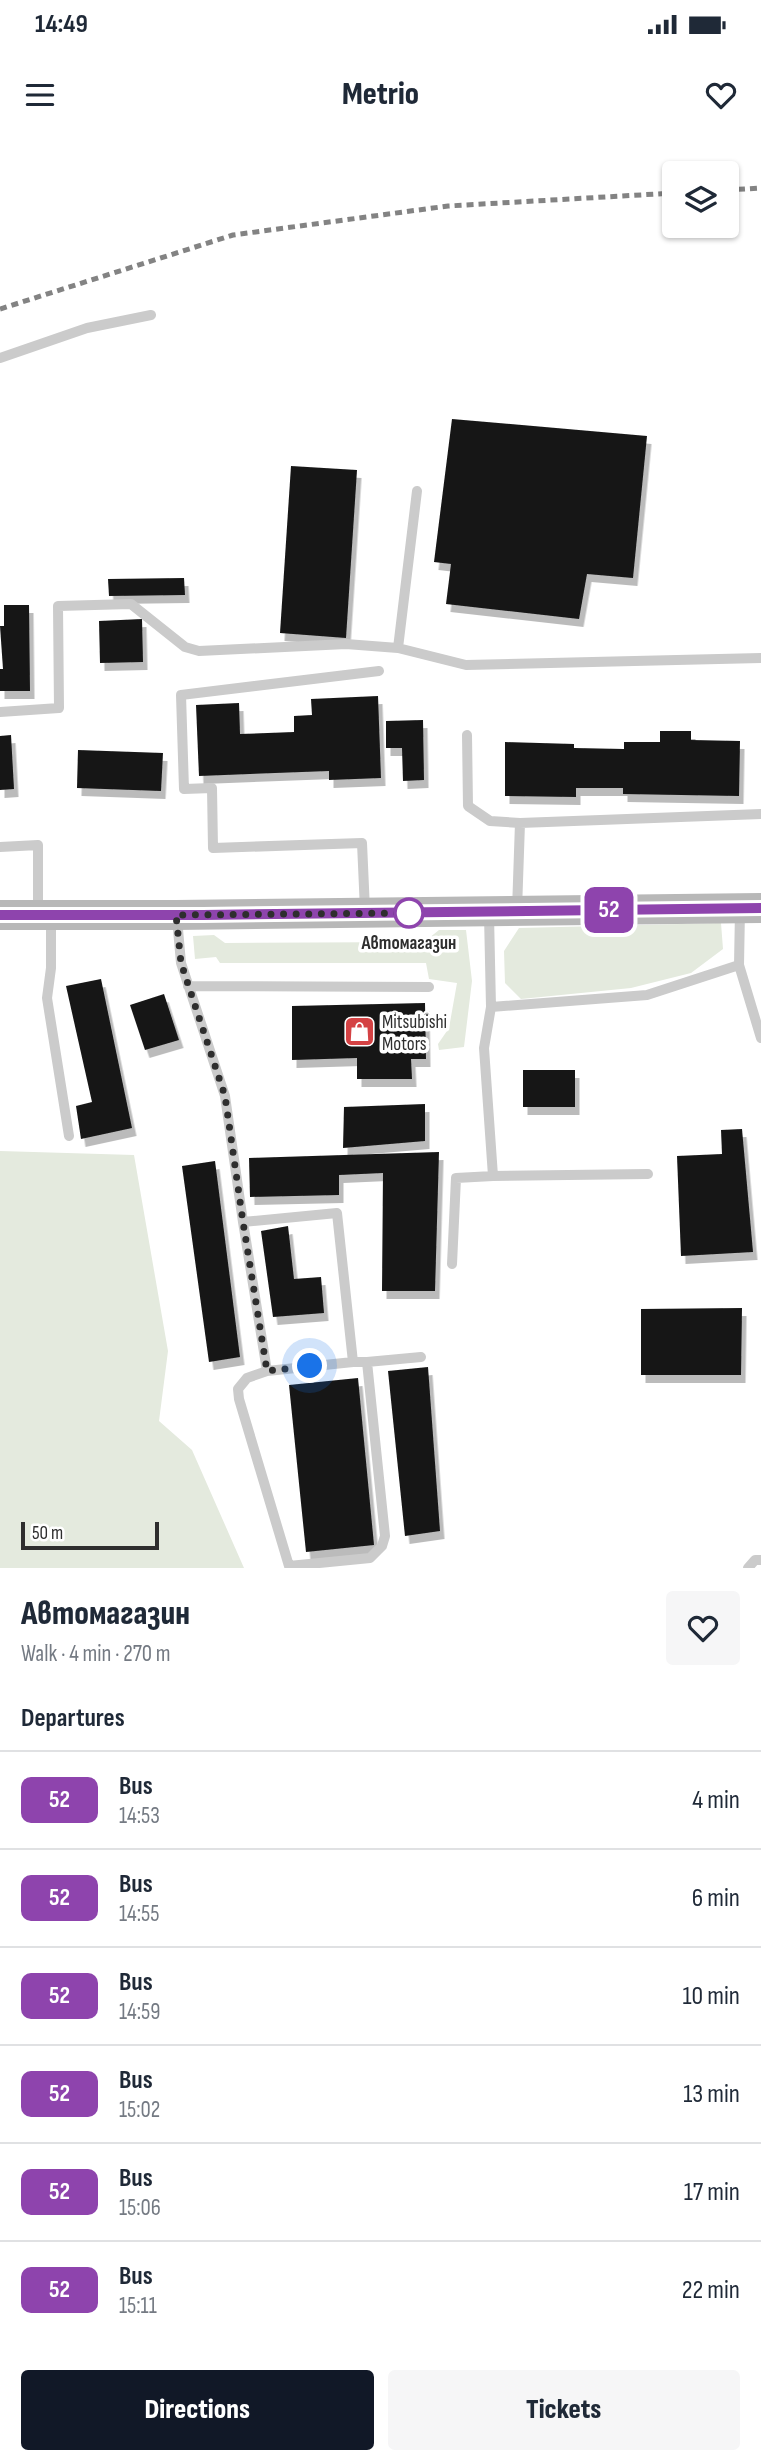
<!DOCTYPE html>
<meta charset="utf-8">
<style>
:root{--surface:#fff;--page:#f6f6f7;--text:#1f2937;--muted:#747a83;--line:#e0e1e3;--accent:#111827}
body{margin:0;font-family:"Sofia Sans Condensed",sans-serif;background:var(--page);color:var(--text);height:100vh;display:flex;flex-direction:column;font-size:26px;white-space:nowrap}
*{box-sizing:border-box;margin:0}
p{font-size:23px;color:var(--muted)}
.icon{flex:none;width:38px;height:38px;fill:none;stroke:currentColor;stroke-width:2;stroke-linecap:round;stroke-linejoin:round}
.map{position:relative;height:1428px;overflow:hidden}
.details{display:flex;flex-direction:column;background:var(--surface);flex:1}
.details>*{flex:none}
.badge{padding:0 14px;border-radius:10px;font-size:24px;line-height:46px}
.controls{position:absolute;left:662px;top:21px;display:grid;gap:14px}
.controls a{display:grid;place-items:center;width:77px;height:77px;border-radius:7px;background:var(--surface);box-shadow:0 2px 5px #0004;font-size:35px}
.scale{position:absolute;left:21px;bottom:18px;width:138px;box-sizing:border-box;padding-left:7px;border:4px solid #2e2e2e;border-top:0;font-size:19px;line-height:24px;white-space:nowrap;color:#2e2e2e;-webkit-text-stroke:5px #fff;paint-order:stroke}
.you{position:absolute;width:35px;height:35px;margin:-18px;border:5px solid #fff;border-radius:50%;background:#1a73e8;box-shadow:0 0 0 10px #1a73e833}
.map>.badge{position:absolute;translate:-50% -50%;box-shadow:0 0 0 4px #fff}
h2{padding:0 21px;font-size:26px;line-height:63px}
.round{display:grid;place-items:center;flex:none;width:74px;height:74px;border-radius:7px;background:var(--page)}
.summary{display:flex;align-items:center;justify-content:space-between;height:119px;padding:0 21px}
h1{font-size:33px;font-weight:800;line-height:52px}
.cta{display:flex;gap:14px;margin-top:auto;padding:14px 21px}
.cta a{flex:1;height:80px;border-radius:7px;background:var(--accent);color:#fff;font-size:28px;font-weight:800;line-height:80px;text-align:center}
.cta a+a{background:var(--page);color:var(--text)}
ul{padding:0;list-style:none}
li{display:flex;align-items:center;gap:21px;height:98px;padding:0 21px;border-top:2px solid var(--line)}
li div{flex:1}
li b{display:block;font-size:26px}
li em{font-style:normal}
li .badge{min-width:77px;font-weight:700;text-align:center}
.status{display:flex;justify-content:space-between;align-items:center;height:49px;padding:0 35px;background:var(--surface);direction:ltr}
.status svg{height:19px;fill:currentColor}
header{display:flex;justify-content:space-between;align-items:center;height:91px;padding:0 21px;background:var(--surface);font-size:32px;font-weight:800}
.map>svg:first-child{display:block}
.green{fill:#e4eade}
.building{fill:#151515;filter:url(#shadow)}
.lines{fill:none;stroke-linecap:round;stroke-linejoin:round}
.lane{stroke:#cbcbcb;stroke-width:10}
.secondary{stroke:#b8b8b8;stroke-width:30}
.rail{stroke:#838383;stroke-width:5;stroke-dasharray:7 5;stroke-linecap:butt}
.line-casing{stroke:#fff;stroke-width:16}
.line{stroke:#8e44ad;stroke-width:10}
.walk{stroke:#2e2e2e;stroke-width:7;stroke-dasharray:0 12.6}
.stop-dot{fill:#fff;stroke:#8e44ad;stroke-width:3.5}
.labels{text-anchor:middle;stroke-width:7;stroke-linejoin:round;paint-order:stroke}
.stop-label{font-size:19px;font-weight:bold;fill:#2e2e2e;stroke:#fff}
.poi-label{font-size:19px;fill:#2e2e2e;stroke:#fff;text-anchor:start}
</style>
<div class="status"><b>14:49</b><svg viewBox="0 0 49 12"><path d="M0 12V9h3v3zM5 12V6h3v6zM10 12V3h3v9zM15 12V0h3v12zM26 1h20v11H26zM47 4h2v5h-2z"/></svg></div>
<header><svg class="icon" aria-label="menu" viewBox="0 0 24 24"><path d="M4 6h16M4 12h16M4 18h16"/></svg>Metrio<svg class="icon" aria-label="heart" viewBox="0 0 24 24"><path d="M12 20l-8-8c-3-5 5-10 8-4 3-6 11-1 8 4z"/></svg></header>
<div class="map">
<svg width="761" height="1428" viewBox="0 0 761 1428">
<defs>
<filter id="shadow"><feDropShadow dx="4.5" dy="8" stdDeviation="0" flood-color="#0004"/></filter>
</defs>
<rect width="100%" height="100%" fill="#fff"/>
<path class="green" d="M721,783L723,809L691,833L631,848L521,859L505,843L504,811L519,788Z
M439,790H466L472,841L464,907L439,910L438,904L449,888L457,843L429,839L426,823H220L216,817L195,819L193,796L214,795L225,803L424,802Z
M0,1011L134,1015L168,1211L159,1281L192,1310L244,1428H0Z"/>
<path class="building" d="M452,279L647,296L633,438L587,434L579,479L446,464L451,424L434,422Z
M291,326L357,330L346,498L280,493Z
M184,438L185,455L109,456L108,439Z
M4,465H29L30,551H0V529H3L0,486H4Z
M142,479L143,522L100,523L99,481Z
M378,556L381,638L329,640V631L199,636L196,565L239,563L240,594L294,592V576L312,575L311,559Z
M423,580L424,640L403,641L402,608H386V581Z
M660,591H691V600L740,601L739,656L623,654V648H576V657L505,656V602L574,604V608L624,609V602H660Z
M11,595L14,649L0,650V596Z
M78,610L163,613L161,651L77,648Z
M101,839L132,988L81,999L76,966L92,962L66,846Z
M164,854L179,900L145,910L130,865Z
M425,863L426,919H411L412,939H357V918L292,920V866Z
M523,930H575V967H523Z
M425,964V1001L343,1008L344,967Z
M742,989L753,1112L681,1116L677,1016L722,1014L721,990Z
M439,1012L435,1151H382L383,1033L339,1035V1055L250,1057L249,1018Z
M215,1021L240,1217L209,1222L182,1026Z
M288,1086L294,1139L321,1137L324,1173L273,1177L261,1091Z
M742,1168L741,1235H641V1169Z
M428,1227L440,1391L405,1396L388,1231Z
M358,1238L374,1405L306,1412L289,1245Z"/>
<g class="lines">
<path class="lane" d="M0,218L87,188L151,175
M417,351L398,508L466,525L761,518
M0,572L59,568L58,466L131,464L185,507L199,511L346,504L398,508
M467,595L468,666L490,681L520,683L517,770
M520,683L761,674
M0,707L38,705V772
M365,770L362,703L213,708L212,648L184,649L181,555L379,531
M489,775L491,867L647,855L739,825L740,770
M51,777V828L47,858L69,996
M177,778L181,823L225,956L243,1082L267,1231L247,1238L238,1249L239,1259L289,1426L370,1418L382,1406L385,1396L367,1222H353L337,1073L243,1082
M739,825L761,898
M188,846L429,847
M491,867L484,908L493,1036L648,1034
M452,1124L456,1038L493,1036
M367,1222L421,1217
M267,1231L353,1222
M748,1428L755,1420H761"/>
<path class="secondary" d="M0,775H176L761,768"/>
<path class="rail" d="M726,50L761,48
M0,169L233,95L448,66L674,53"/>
</g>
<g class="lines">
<defs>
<path id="line" d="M0,775H203L761,768"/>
</defs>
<use href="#line" class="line-casing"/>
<use href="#line" class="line"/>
<path class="walk" d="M310,1226L267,1231L243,1082L225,956L181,823L176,775L414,773H409"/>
</g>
<defs>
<symbol id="shop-square" viewBox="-11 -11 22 22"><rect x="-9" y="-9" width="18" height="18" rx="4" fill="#d44244" stroke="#fff"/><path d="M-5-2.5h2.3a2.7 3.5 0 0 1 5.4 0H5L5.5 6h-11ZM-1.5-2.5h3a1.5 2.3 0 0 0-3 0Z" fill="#fff"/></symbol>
</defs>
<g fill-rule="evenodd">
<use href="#shop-square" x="342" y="874" width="35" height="35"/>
</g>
<circle class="stop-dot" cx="409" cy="773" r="14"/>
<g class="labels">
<g class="stop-label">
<text x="409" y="809">Автомагазин</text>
</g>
<g class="poi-label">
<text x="382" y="888">Mitsubishi<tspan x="382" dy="22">Motors</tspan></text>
</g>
</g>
</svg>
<div class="controls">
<a><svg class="icon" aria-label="layers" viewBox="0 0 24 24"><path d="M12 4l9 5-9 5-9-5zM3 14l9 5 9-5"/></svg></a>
</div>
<div class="scale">50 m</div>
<div class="you" style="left:310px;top:1226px"></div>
<b class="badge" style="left:609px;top:770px;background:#8e44ad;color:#fff">52</b>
</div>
<section class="details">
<div class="summary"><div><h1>Автомагазин</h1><p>Walk · 4 min · 270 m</p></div><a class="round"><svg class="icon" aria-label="heart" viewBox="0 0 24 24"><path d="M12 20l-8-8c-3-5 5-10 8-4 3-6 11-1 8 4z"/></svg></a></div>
<h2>Departures</h2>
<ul>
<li><span class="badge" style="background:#8e44ad;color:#fff">52</span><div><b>Bus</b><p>14:53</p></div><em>4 min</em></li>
<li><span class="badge" style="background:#8e44ad;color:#fff">52</span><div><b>Bus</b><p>14:55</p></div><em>6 min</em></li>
<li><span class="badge" style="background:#8e44ad;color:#fff">52</span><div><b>Bus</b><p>14:59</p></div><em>10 min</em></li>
<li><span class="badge" style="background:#8e44ad;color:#fff">52</span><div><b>Bus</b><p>15:02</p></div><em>13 min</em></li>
<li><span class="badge" style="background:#8e44ad;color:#fff">52</span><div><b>Bus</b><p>15:06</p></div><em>17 min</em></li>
<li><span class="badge" style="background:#8e44ad;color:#fff">52</span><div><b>Bus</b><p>15:11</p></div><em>22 min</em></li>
</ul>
<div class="cta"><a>Directions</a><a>Tickets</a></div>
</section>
